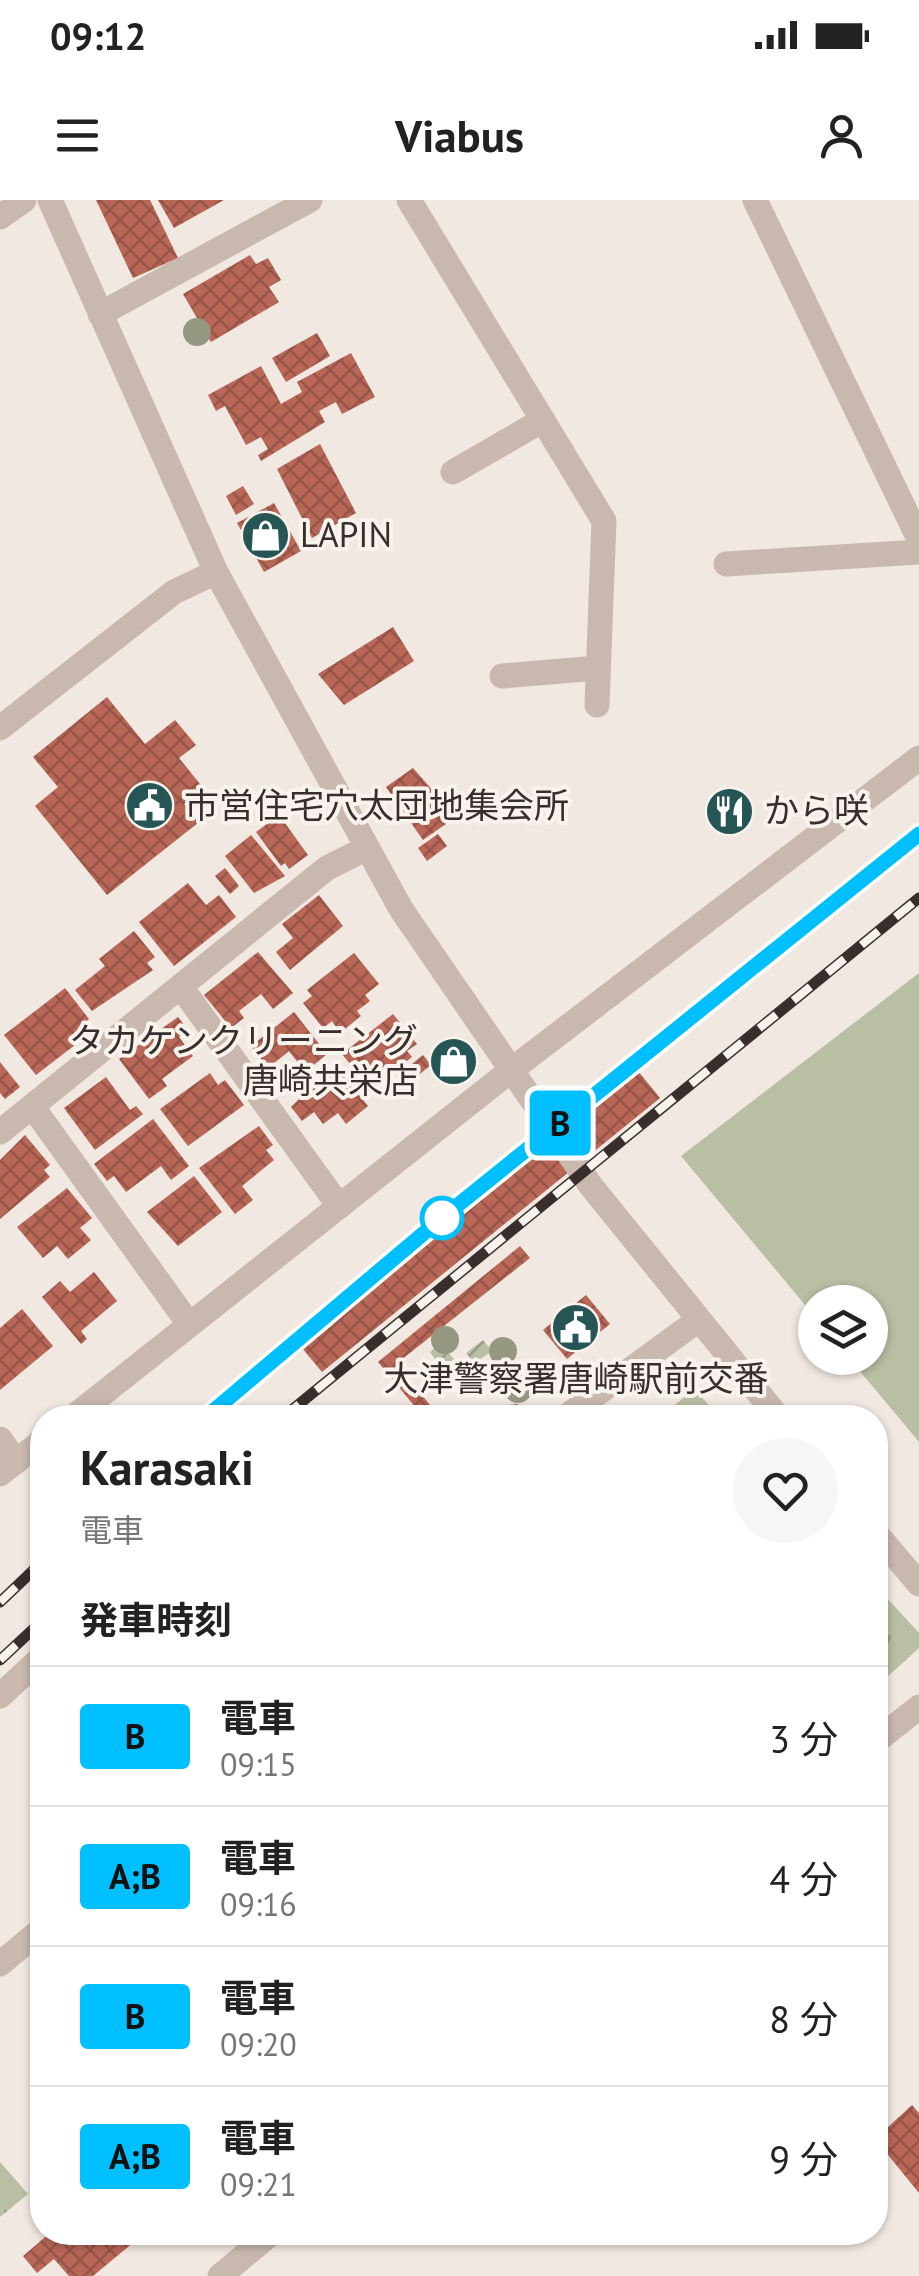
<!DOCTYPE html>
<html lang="ja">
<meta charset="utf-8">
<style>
:root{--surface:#fff;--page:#f6f6f6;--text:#222;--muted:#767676;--line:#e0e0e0}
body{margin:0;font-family:"PT Sans","Noto Sans JP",sans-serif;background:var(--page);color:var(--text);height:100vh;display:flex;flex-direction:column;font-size:38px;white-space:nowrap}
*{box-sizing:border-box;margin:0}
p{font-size:32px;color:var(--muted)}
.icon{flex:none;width:55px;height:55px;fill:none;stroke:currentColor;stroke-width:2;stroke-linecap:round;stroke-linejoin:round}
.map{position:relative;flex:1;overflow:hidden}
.sheet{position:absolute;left:30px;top:1205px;width:858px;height:840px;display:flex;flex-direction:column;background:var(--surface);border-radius:40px;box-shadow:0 2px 8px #0004}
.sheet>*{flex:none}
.badge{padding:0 20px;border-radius:8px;font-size:35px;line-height:65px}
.fabs{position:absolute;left:798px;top:1085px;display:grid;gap:20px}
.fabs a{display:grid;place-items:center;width:90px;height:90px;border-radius:50%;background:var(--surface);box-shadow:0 2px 8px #0004;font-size:50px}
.map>.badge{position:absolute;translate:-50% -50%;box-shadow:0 0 0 5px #fff}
h2{padding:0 50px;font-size:38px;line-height:90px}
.round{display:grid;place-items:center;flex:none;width:105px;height:105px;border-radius:52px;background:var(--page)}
.summary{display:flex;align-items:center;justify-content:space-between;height:170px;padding:0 50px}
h1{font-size:48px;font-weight:600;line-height:75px}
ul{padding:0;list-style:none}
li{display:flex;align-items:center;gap:30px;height:140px;padding:0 50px;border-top:2px solid var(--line)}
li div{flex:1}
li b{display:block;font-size:38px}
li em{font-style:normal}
li .badge{min-width:110px;font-weight:700;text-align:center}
.status{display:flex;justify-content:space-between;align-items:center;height:70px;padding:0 50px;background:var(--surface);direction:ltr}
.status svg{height:28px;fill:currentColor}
header{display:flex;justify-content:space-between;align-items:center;height:130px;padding:0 50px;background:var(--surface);font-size:45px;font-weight:600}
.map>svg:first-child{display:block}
.grass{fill:#b8bfa3}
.park{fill:url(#park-tufts)}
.garden{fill:url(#garden-furrows)}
.building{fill:url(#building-cross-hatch)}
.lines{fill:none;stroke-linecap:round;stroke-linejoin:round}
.minor{stroke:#c8b8ae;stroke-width:25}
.tertiary{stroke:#c8b8ae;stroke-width:25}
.rail-casing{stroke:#382f2c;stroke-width:11}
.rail{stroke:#f9f3ee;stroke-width:8;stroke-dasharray:22;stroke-linecap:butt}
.tree{fill:#959781}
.line-casing{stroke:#fff;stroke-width:22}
.line{stroke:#00bfff;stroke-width:15}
.stop-dot{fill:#fff;stroke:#00bfff;stroke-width:5}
.labels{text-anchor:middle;stroke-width:8;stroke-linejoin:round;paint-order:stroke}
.poi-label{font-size:35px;fill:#382f2c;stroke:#f9f3ee;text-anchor:start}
</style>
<div class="status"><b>09:12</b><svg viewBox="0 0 49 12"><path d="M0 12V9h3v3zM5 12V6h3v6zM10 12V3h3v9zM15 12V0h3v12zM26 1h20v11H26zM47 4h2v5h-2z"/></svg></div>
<header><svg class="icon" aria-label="menu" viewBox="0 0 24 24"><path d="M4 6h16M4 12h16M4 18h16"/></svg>Viabus<svg class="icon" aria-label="person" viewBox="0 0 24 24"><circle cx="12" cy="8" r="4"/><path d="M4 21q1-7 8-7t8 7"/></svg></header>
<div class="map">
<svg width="919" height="2076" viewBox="0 0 919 2076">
<defs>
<pattern id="park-tufts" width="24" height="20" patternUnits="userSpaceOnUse" patternTransform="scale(2.5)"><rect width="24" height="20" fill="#b8bfa3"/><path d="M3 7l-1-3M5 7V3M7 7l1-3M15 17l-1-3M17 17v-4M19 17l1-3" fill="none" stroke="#979c85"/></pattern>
<pattern id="garden-furrows" width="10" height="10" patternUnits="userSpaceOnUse" patternTransform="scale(2.5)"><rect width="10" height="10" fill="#b8bfa3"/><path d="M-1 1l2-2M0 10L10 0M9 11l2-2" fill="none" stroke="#979c85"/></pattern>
<pattern id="building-cross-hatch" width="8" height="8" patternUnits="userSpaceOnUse" patternTransform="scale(2.5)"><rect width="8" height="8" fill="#b96757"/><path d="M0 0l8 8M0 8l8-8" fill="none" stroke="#975548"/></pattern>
</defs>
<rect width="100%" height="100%" fill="#f1e8e1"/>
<path class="grass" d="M919,773V1242L849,1158H870V1102H815V1117L681,956Z"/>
<path class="park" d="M694,1189L720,1217H660Z
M875,1385L919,1433V1448L875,1488Z
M0,1962L28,1994L0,2017Z"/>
<path class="garden" d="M483,1140L492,1151L461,1173L445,1174L430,1152L441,1143L459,1166L470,1158L466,1153Z"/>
<path class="building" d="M96,0H150L178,58L133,78Z
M158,0H224L174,28Z
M250,55L256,64L268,58L281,80L269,87L279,102L211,142L183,94Z
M317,133L330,156L286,182L272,158Z
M351,153L375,197L342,214L336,202L319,211L325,222L261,261L258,255L268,249L261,237L246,245L225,206L216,211L208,195L261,166L281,204L302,192L297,182Z
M320,244L356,313L312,338L277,269Z
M243,286L254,304L236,315L226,296Z
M274,303L301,351L264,372L237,323Z
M393,427L414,461L344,505L318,474Z
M107,497L145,544L175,520L196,545L179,558L204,589L184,604L199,622L107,695L35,606L58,587L33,557Z
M413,568L456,617L423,640L386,587Z
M279,615L308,655L289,669L285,663L281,666L256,632Z
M438,634L447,646L427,661L418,648Z
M251,635L285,676L254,693L225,656Z
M225,668L239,686L230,694L215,676Z
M188,683L206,705L219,695L236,717L174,766L139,722Z
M319,695L343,726L290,770L276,752L293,738L282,724Z
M134,731L155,757L147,763L153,770L92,811L75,790L105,766L99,759Z
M258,752L293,793L273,809L261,794L239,811L244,818L231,828L204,795Z
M354,753L379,784L365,795L370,801L357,811L361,816L340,833L332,821L323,828L303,803L312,796L307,790Z
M65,788L89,819L78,828L82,833L77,837L80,841L36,875L4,835Z
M294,812L327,854L305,872L289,851L268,868L251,846Z
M393,814L417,844L407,851L412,857L385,879L380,873L366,884L342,854Z
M178,817L188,830L179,837L193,856L162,879L167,886L149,899L119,859Z
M423,855L431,865L415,878L407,868Z
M0,862L20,887L5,899L0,893Z
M338,869L368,906L346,924L338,913L323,924L314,912L302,921L291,907L327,872L330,876Z
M638,871L660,898L322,1172L302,1148Z
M210,873L218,885L225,880L244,905L188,946L160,909Z
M106,877L130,910L136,906L143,914L95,950L64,908Z
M153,919L189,966L171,980L161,966L126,992L114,976L107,981L94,964Z
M259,926L273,945L266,950L274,960L242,986L253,1000L235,1014L199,968Z
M25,935L50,965L44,970L50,977L0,1019V960Z
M194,976L222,1012L178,1046L147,1012Z
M67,988L92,1018L80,1028L91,1040L68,1059L57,1046L43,1058L17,1027Z
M520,1046L530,1058L396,1164L436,1212L518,1204V1217L415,1218L421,1214L378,1162Z
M94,1072L117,1101L81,1131L87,1139L81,1144L42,1097L60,1081L70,1092Z
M586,1095L610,1124L567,1159L543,1130Z
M22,1109L53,1146L0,1190V1128Z
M912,1905L919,1913V1993L875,1939Z
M51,2032H146L93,2076H69L54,2059L37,2073L23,2056Z"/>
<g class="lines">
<path class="minor" d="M409,0L604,321L597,505
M755,0L919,339
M0,17L24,0
M100,114L310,0
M453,272L543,220
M726,364L919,352
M502,476L598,468
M0,528L174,392L216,372
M181,787L339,1006
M32,906L189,1124
M0,932L327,668L367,648
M0,1239L16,1262
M0,1496L42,1457
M875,1542L919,1507
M0,1764L42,1729
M220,2076L273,2032"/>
<path class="tertiary" d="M50,0L216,372L401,709L591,986L779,1218
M72,1218L510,871L919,558
M564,1218L697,1121
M0,1274L42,1241
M875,1332L919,1384"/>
<defs>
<path id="rail" d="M205,1218L443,1017L919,634
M282,1218L919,698
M0,1402L42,1362
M0,1460L42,1421"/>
</defs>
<use href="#rail" class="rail-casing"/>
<use href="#rail" class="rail"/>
</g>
<g class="tree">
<circle cx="197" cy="132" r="14"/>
<circle cx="445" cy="1140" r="14"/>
<circle cx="503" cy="1151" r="14"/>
<circle cx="518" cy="1189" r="14"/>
</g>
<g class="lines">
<defs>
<path id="line" d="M205,1218L443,1017L919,634"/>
</defs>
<use href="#line" class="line-casing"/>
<use href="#line" class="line"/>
</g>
<defs>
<symbol id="shop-disc" viewBox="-11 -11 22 22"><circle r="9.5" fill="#255555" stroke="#f9f3ee"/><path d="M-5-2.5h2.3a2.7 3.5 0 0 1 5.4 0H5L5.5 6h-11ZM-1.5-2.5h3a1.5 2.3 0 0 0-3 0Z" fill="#fff"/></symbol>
<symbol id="civic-disc" viewBox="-11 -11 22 22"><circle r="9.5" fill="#255555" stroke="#f9f3ee"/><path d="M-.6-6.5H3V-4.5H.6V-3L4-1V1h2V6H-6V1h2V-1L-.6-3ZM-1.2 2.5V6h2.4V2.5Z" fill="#fff"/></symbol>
<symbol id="restaurant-disc" viewBox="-11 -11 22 22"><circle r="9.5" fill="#255555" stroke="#f9f3ee"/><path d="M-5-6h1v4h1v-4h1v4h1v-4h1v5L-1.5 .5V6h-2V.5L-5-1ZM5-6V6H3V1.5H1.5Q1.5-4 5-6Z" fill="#fff"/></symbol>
</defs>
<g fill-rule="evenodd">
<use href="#shop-disc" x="238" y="308" width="55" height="55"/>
<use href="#civic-disc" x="122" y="578" width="55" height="55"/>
<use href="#restaurant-disc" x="702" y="584" width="55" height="55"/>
<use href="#shop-disc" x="426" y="834" width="55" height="55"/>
<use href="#civic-disc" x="548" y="1100" width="55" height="55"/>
</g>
<circle class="stop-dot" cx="442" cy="1018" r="20"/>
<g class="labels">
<g class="poi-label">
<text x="300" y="347">LAPIN</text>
<text x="184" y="618">市営住宅穴太団地集会所</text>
<text x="764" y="623">から咲</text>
<text x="418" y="853" text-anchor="end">タカケンクリーニング<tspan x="418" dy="40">唐崎共栄店</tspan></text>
<text x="576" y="1191" text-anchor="middle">大津警察署唐崎駅前交番</text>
</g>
</g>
</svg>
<div class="fabs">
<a><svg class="icon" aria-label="layers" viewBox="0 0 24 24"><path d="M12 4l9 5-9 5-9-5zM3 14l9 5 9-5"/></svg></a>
</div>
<b class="badge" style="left:560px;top:923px;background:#00bfff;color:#111">B</b>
<section class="sheet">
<div class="summary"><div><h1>Karasaki</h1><p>電車</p></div><a class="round"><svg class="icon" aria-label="heart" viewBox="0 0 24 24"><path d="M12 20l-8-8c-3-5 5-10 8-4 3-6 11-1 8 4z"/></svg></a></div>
<h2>発車時刻</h2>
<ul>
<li><span class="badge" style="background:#00bfff;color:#111">B</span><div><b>電車</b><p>09:15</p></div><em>3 分</em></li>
<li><span class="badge" style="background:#00bfff;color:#111">A;B</span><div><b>電車</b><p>09:16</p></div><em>4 分</em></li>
<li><span class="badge" style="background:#00bfff;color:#111">B</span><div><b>電車</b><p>09:20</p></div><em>8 分</em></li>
<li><span class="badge" style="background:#00bfff;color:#111">A;B</span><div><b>電車</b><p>09:21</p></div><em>9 分</em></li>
</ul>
</section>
</div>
